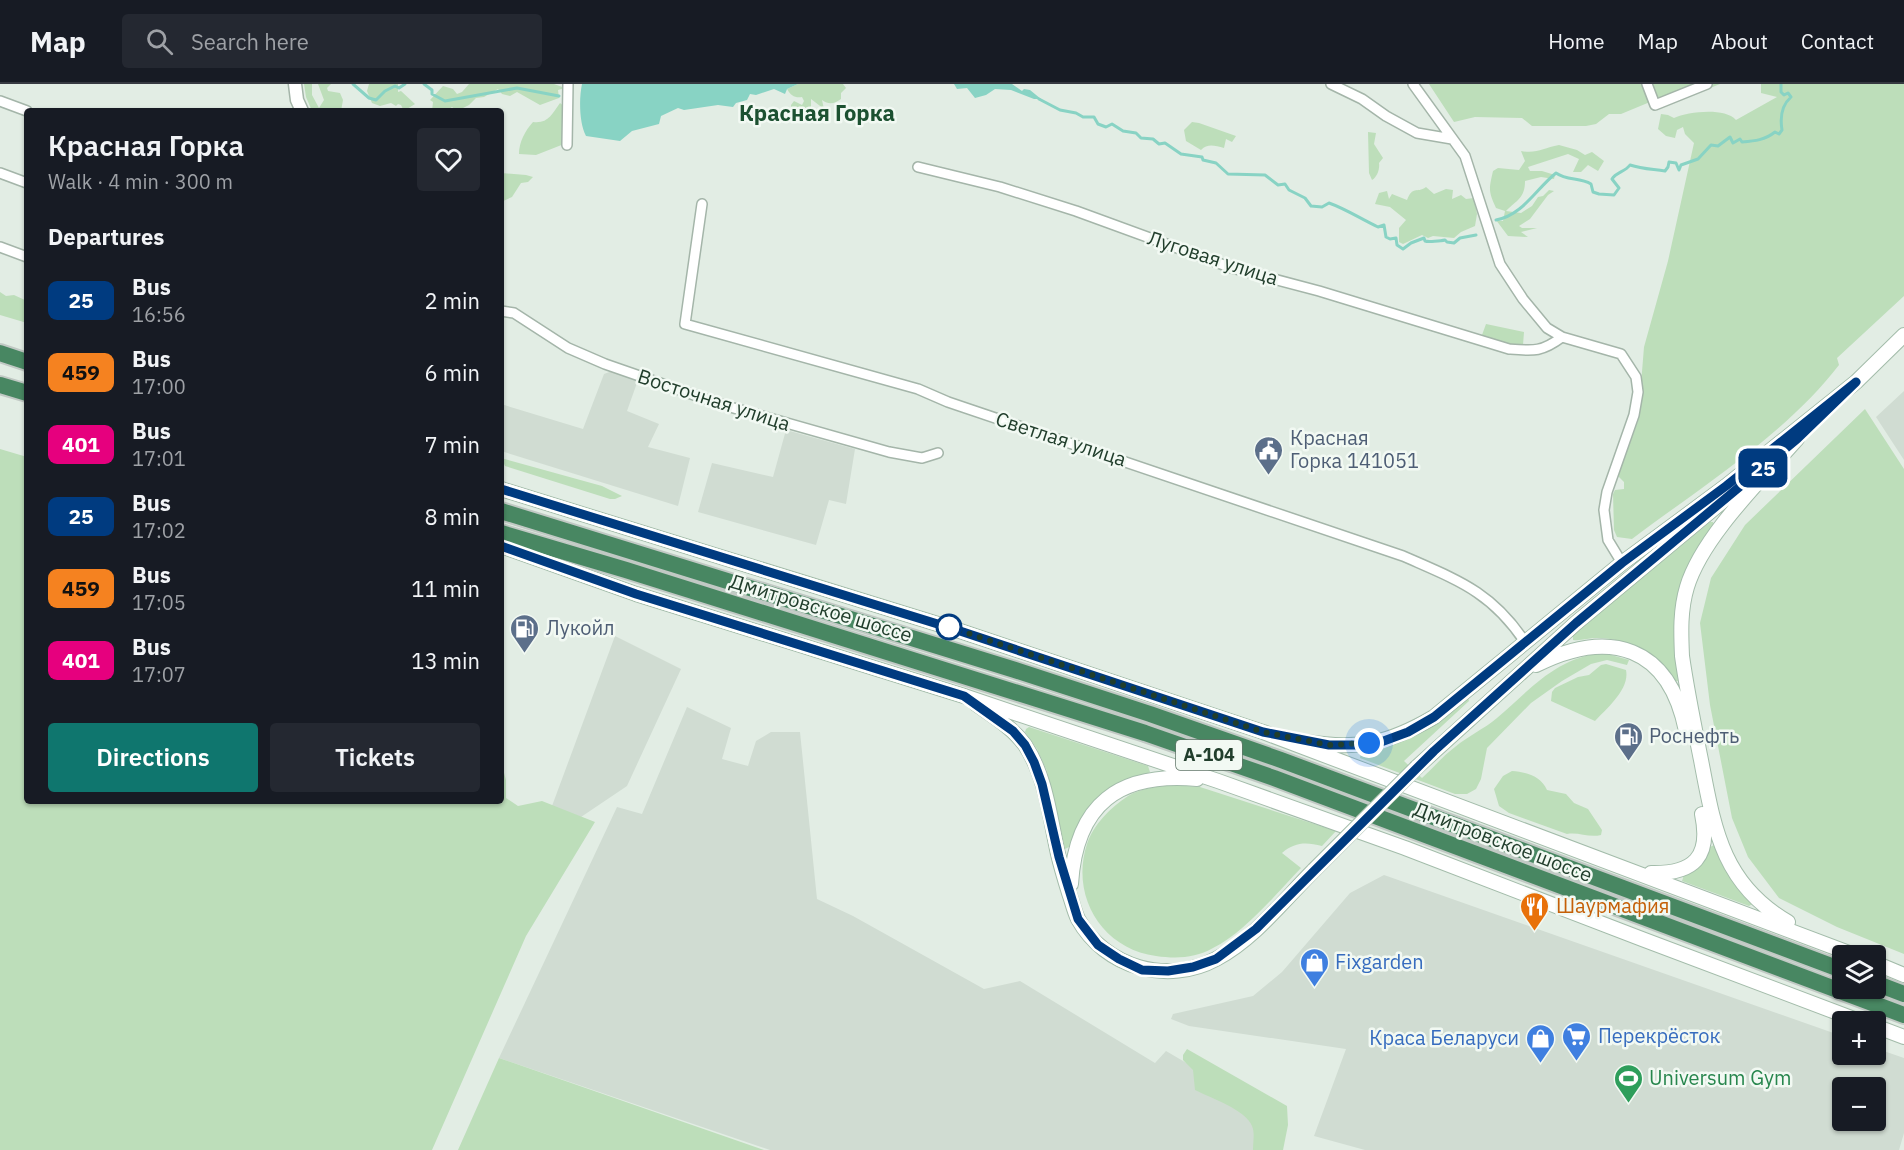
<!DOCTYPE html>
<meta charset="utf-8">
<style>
:root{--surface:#171b24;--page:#242831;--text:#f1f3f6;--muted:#9ea1a6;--line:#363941;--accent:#0f766e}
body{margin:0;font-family:"IBM Plex Sans",sans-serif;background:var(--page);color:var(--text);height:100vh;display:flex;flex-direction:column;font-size:22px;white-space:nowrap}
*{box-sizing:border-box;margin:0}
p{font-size:20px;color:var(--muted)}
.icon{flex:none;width:33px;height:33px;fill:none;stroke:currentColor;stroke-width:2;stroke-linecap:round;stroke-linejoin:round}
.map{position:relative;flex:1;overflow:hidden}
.sheet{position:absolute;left:24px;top:24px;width:480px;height:696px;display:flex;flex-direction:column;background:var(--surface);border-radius:6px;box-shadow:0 2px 4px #0004}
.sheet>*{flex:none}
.badge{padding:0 12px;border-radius:9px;font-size:21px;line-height:39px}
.buttons{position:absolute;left:1832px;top:861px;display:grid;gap:12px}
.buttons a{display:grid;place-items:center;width:54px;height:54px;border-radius:6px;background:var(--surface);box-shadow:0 2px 4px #0004;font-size:30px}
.you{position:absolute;width:30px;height:30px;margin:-15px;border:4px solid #fff;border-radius:50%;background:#1a73e8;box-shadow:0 0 0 9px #1a73e833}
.map>.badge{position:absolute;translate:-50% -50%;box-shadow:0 0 0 3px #fff}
h2{padding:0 24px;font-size:22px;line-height:54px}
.round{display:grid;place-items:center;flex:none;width:63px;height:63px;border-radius:6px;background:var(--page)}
.summary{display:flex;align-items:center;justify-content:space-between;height:102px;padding:0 24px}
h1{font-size:28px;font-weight:600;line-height:45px}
.action{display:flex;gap:12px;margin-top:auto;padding:12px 24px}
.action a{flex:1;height:69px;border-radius:6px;background:var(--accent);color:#fff;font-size:24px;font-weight:600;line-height:69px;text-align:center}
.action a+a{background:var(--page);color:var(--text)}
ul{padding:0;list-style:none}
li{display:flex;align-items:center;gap:18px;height:72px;padding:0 24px}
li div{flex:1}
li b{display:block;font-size:22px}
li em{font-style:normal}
li .badge{min-width:66px;font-weight:700;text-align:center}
header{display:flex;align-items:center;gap:36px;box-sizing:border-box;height:84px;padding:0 30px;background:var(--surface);border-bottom:2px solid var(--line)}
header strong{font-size:28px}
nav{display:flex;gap:33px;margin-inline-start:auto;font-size:21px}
.search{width:420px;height:54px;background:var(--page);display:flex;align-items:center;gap:15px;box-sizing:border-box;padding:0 21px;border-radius:6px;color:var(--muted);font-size:22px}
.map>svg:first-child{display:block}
.built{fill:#d0dcd2;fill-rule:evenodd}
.green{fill:#bddeba}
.water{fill:#88d3c4}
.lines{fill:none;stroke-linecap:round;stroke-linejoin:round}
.stream{stroke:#88d3c4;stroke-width:3}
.minor-casing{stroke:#a4b5a9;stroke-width:12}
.tertiary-casing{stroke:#a4b5a9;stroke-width:15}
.secondary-casing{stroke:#a3bcaa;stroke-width:16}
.trunk-casing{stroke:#c1c9c4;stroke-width:20}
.minor{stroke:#fff;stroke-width:9}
.tertiary{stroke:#fff;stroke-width:12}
.secondary{stroke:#fff;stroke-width:14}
.trunk{stroke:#488762;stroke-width:16}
.secondary-bridge-casing{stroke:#a3bcaa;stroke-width:16;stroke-linecap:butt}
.secondary-bridge{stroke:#fff;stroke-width:14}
.line-casing{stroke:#fff;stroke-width:14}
.line{stroke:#003b80;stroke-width:9}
.walk{stroke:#213e2c;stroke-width:6;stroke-dasharray:0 10.8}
.stop-dot{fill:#fff;stroke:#003b80;stroke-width:3}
.labels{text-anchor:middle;stroke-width:5;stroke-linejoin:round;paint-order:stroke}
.shield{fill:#f2f9f3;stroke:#607668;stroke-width:1.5}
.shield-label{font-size:18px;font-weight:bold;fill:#213e2c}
.street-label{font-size:20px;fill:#213e2c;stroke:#f2f9f3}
.service-label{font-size:20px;fill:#4e5e75;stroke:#f2f9f3;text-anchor:start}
.food-label{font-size:20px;fill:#c56008;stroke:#f2f9f3;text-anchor:start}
.shop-label{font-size:20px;fill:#366cbe;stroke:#f2f9f3;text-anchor:start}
.leisure-label{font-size:20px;fill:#27864d;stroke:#f2f9f3;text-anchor:start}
.quarter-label{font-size:22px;font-weight:bold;fill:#1c5131;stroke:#f2f9f3}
</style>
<header>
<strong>Map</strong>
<div class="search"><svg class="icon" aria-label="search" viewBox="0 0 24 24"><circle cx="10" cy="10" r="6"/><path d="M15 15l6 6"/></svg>Search here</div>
<nav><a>Home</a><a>Map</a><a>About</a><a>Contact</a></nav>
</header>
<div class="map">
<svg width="1904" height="1066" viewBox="0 0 1904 1066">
<rect width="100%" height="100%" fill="#e2ede4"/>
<path class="built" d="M612,287L638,296L627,327L659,340L648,363L690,374L678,422L501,367V320L583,345L604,290Z
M1904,307V376L1876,333Z
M786,346L855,365L846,420L829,416L816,461L698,428L712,379L773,393Z
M615,552L681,585L627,702L581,733L552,722Z
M687,623L731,644L722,675L748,682L756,657L771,648H800L817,815L853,832L984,905L1020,897L1155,979L1166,967L1258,1021L1257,1066H770L499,974L617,723L642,730Z
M1384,791L1842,952V970H1875V964L1904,974V1049L1899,1066H1365L1314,1052L1346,965L1189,942L1171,935L1173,930L1253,912L1282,888L1350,809ZM1842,1004H1875V1036H1842Z"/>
<path class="green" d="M304,0H312V11L319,24L324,16L318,0H331L327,4L328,7L340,9L343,16L341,27H312L306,13Z
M369,0H398V8L401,7L415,20L407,25H403L401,21L398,20L396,22L391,19L380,22L372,19L367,7Z
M469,0H554L565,4L558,6L559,14L540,21L517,8L510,12L502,10L498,5L484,13L476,14L469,21L457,27L452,23L446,27H432L433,18L430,16L443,2L453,5L457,10L462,8Z
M798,0H843L846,4L841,9V15C834,20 829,21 822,16L824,25L811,15V24L807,25L805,29L797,31L791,28V21L794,17L802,21L804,17L802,13C795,14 791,12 787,5Z
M1429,0H1720L1654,27L1650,18L1621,30H1609L1596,40L1586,42H1532L1522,34L1475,33L1454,38Z
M1761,0H1904V212L1837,274L1839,281C1787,349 1701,403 1632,455L1617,453L1614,446L1613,410L1615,406L1624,405V398L1618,392L1638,337L1644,263L1668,177L1694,59L1685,50L1683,43L1677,46L1675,54L1666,52L1658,45L1661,30L1668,31L1674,34C1688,28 1724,23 1736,36L1777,13L1761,9Z
M560,19L565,23L564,60L536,71L519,70C519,58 525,47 533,38C548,40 552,30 560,19Z
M1192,38L1199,39L1236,52L1232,58L1226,55L1224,64C1215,62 1208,59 1201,66L1186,57L1184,46Z
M1368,48L1376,49L1374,60L1383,74L1379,79C1380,85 1377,93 1372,96L1369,89Z
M1559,61L1577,66L1585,71L1592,68L1604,77L1598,87L1588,81L1581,88H1573L1579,75L1568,70L1528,83L1530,87H1542L1555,91L1554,95L1541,93L1525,97C1525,114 1517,116 1506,127L1521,129L1532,122L1538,113L1543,112L1549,106L1554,107L1548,111L1530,135L1519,142L1522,144H1537L1521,148L1528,153L1508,152L1496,136L1503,137L1505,127L1496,124C1488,107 1489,105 1493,87L1498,84L1519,86L1525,77L1521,67C1537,70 1543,64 1559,61Z
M501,89L526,91L533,93L528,98L521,99L512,113L501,118Z
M1426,103L1434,110L1446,105L1453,106L1452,115L1461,111L1466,115L1474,114L1477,130L1475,142L1461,148L1454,154L1433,152L1428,154L1422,151L1403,160L1399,158V144L1406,136L1390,123L1375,120L1379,109L1387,107L1389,115L1392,110L1407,116C1413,101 1416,110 1426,103Z
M0,208L6,212L14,211L27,217V239L0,231Z
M1486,240L1524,248L1523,261L1509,260L1482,251Z
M1865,325L1904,385V870L1837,843L1779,814L1748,773L1732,734L1710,621L1700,539L1711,494L1745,441Z
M0,365L27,373V717H340L347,720L348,717H501V678L506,696V714L518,722L542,717L595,738L526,852L432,1066H0Z
M501,374L602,402L622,412L615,415H610L505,382Z
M1710,438H1713L1714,442L1708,450L1675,565L1678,597H1674C1656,571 1629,554 1597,554C1589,554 1581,557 1573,556V551Z
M1604,569L1629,576L1627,581L1607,576L1591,580L1562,597L1531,619L1487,664L1481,695L1476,705L1467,710H1455L1360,674L1361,667C1375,663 1390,661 1403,656C1428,646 1448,630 1468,614L1469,617L1404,677L1422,694C1433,684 1443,672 1455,663C1468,652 1484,645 1497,634C1531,605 1556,573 1604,569Z
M1606,580L1626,586C1630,605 1607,624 1595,637L1551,617L1552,608L1555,604L1578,593L1589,591L1601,581Z
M1029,643L1148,682L1150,688L1094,719L1082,734L1071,762L1065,765L1047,687L1037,665L1025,648L1026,645Z
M1512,687C1526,688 1541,692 1547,706L1566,710L1574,719L1588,725L1602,746L1601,751C1589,754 1579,748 1567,750L1509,729L1499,722L1494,705L1503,692Z
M1172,701L1200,703L1336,747L1322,762C1306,758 1295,758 1282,769L1301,784C1277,809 1244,849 1213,864C1195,874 1177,875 1156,872C1102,865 1070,812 1087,760C1093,741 1111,723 1128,712C1141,704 1157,703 1172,701Z
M1714,761L1754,819L1749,822L1682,797L1684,791L1695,785L1708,764Z
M1187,965L1287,1022L1288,1041L1283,1066H1253C1253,1058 1255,1049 1252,1042C1246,1026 1211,1014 1195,1006L1193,986L1183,976V971Z
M499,974L764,1066H458Z"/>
<path class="water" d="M582,0H798L787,5L785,10L774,5L756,11L750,10L747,16L736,19L733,23L718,21L684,26L678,24L661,32L659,40L632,47L620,57L586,52C579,39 579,14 582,0Z
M954,0H1012L1022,7L1024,5L1030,6L1041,15H1034L1011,6L995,5L986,11L975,14L967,4L957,5Z"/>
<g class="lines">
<path class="stream" d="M353,0L369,14L376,16L385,7L395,2L399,4L405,0
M424,0L432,6V10L445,17L517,4L559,12
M1039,15L1060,26L1076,29L1083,33H1094L1098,40L1106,43L1112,40L1123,47L1136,49L1141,54L1153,55L1159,60L1165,59L1181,70L1202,73L1203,76L1216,79L1228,90L1265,91L1278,101L1285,100L1289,106L1305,114L1311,122L1322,123L1329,119C1346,125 1361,135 1378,143L1384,141L1386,153L1390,155L1396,154L1397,161L1403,165L1411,159L1424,154L1425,157C1428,158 1441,157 1445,156L1447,158L1454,159L1460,154L1476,151
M1496,136C1523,131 1536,105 1556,89C1567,97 1580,93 1591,100L1593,108L1599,110L1614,111L1619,104L1612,95C1616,88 1625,88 1630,81C1642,85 1652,85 1665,87L1668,83L1669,78L1676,79L1679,86L1681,81L1698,75L1711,61L1718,62L1730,53L1733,59L1740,55L1742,58C1755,57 1765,56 1775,48L1779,50L1782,46C1780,34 1782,21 1791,13L1788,9L1784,11L1781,8V0"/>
<defs>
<path id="minor" d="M1331,0L1362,15L1386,32L1417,49L1452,55
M1413,0L1465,72L1500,180L1523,215L1547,244L1562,253L1621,270L1636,293L1638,308L1634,331L1607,408L1604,426L1608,456L1622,479
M1647,0L1655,21L1707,0
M0,17L27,27
M567,61L568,0
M918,83L1000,103L1076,127L1232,184L1319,207L1509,265C1534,267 1542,268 1562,253
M0,89L27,99
M702,120L685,240L918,305L948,318L1403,472C1457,496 1491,507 1525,558
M0,163L27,173
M501,227L514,229L568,264L605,280L723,321L889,368L922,374L938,369"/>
<path id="tertiary" d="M295,0L297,16L302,27"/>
<path id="secondary" d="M501,405L957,546L1263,648L1857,872
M501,462L636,510L964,612L1218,697L1405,764L1642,855L1862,938
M1536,581C1610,544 1669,562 1686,647
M976,620C993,632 1013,644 1025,661C1046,692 1050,734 1058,770C1061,783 1065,796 1069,809C1072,817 1074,827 1078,835C1105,884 1168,901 1216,875C1254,855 1284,816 1314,786
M1306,658C1358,666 1388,660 1434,633L1622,479L1726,402L1856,298L1904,251
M1417,683L1576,539L1741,402
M1651,789C1694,790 1711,773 1702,730
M1071,800C1076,720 1119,688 1197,695
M1788,838C1722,800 1714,744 1701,676C1694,641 1687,607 1682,572C1681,549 1680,526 1687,503C1702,453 1762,395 1797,355
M1875,879L1904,891
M1875,942L1904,953"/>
<path id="trunk" d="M0,269L27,278
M0,301L27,309
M501,427L1015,586L1150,630L1281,676L1842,886
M501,449L626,486L1145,649L1274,694L1904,931
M1875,899L1904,910"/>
</defs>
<use href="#minor" class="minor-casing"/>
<use href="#tertiary" class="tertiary-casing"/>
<use href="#secondary" class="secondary-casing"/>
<use href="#trunk" class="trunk-casing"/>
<use href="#minor" class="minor"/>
<use href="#tertiary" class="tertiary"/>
<use href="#secondary" class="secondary"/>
<use href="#trunk" class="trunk"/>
<defs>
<path id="secondary-bridge" d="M1314,786L1417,683"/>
</defs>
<use href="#secondary-bridge" class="secondary-bridge-casing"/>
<use href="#secondary-bridge" class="secondary-bridge"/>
</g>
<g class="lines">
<defs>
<path id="line" d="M501,405L957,546L1263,648L1329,661H1357L1381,658L1408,648L1434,633L1622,479L1726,402L1856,298L1797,355L1576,539L1434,667L1256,845L1216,875L1193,883L1168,887L1142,886L1119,875L1098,861L1078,835L1059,773L1042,700L1034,678L1025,661L1013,647L964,612L636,510L501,462"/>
</defs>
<use href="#line" class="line-casing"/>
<use href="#line" class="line"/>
<path class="walk" d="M949,543L1263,648L1329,661L1369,659"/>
</g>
<defs>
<symbol id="civic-pin" viewBox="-11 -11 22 30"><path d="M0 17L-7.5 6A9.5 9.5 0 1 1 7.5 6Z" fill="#5c6f8a" stroke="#f2f9f3"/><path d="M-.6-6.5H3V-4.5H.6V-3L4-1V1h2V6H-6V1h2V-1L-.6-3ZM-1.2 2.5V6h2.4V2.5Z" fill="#fff"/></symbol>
<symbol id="fuel-pin" viewBox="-11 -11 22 30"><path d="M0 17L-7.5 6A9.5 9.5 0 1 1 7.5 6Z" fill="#5c6f8a" stroke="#f2f9f3"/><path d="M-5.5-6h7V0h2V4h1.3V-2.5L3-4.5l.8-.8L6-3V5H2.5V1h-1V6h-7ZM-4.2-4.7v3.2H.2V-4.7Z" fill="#fff"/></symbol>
<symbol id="restaurant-pin" viewBox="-11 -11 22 30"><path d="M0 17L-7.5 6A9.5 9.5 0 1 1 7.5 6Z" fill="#e8710a" stroke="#f2f9f3"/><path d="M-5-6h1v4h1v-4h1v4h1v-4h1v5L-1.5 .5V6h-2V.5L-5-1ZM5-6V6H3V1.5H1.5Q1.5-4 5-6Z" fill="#fff"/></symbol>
<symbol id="shop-pin" viewBox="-11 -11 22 30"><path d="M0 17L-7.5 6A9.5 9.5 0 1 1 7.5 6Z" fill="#3f7fe0" stroke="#f2f9f3"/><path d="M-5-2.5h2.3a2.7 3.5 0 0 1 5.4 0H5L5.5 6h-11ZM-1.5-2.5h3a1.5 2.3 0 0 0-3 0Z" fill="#fff"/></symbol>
<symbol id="supermarket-pin" viewBox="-11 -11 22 30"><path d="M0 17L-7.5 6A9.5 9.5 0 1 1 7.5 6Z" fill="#3f7fe0" stroke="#f2f9f3"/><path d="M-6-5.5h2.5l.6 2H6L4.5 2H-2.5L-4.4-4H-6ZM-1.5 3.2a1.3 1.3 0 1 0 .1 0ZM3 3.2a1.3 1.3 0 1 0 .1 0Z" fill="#fff"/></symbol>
<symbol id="stadium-pin" viewBox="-11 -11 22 30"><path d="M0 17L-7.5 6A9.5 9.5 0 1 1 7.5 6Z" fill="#2e9e5b" stroke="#f2f9f3"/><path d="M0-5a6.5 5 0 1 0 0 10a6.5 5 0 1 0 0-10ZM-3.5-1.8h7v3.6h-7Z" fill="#fff"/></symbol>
</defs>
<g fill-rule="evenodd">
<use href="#civic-pin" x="1252" y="350" width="33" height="45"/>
<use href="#fuel-pin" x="508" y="528" width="33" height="45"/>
<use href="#fuel-pin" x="1612" y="636" width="33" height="45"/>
<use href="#restaurant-pin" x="1518" y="806" width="33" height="45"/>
<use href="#shop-pin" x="1298" y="862" width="33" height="45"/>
<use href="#supermarket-pin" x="1560" y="936" width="33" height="45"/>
<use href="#shop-pin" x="1524" y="938" width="33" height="45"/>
<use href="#stadium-pin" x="1612" y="978" width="33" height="45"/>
</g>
<circle class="stop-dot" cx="949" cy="543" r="12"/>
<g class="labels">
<rect class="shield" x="1176" y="656" width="66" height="30" rx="4.5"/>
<g class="shield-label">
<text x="1209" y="677">А-104</text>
</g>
<g class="street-label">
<text transform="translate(1213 174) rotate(18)" y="7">Луговая улица</text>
<text transform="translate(714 316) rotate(18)" y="7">Восточная улица</text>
<text transform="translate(1061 355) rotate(18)" y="7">Светлая улица</text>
<text transform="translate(821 524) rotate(17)" y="7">Дмитровское шоссе</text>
<text transform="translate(1503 758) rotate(21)" y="7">Дмитровское шоссе</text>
</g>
<g class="service-label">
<text x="1290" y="361">Красная<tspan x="1290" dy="23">Горка 141051</tspan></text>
<text x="546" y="551">Лукойл</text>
<text x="1649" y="659">Роснефть</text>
</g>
<g class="food-label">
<text x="1556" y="829">Шаурмафия</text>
</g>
<g class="shop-label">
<text x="1335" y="885">Fixgarden</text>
<text x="1598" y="959">Перекрёсток</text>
<text x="1519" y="961" text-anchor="end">Краса Беларуси</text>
</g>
<g class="leisure-label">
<text x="1649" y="1001">Universum Gym</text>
</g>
<g class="quarter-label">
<text x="817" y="37">Красная Горка</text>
</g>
</g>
</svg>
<div class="buttons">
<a><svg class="icon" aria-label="layers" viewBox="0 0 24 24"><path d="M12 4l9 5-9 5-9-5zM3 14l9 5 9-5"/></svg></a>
<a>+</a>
<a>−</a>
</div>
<div class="you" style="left:1369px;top:659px"></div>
<b class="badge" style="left:1763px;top:384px;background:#003b80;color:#fff">25</b>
<section class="sheet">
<div class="summary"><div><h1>Красная Горка</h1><p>Walk · 4 min · 300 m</p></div><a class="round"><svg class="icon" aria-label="heart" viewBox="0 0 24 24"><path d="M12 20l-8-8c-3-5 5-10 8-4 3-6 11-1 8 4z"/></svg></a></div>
<h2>Departures</h2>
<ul>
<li><span class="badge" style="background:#003b80;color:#fff">25</span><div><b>Bus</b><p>16:56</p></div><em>2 min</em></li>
<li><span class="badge" style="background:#f58220;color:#111">459</span><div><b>Bus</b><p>17:00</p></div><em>6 min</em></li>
<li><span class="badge" style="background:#e6007e;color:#fff">401</span><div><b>Bus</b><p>17:01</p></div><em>7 min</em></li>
<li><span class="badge" style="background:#003b80;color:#fff">25</span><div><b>Bus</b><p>17:02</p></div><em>8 min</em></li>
<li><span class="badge" style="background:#f58220;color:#111">459</span><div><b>Bus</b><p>17:05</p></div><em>11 min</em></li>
<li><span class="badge" style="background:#e6007e;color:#fff">401</span><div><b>Bus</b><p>17:07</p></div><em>13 min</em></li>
</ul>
<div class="action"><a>Directions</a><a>Tickets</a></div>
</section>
</div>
